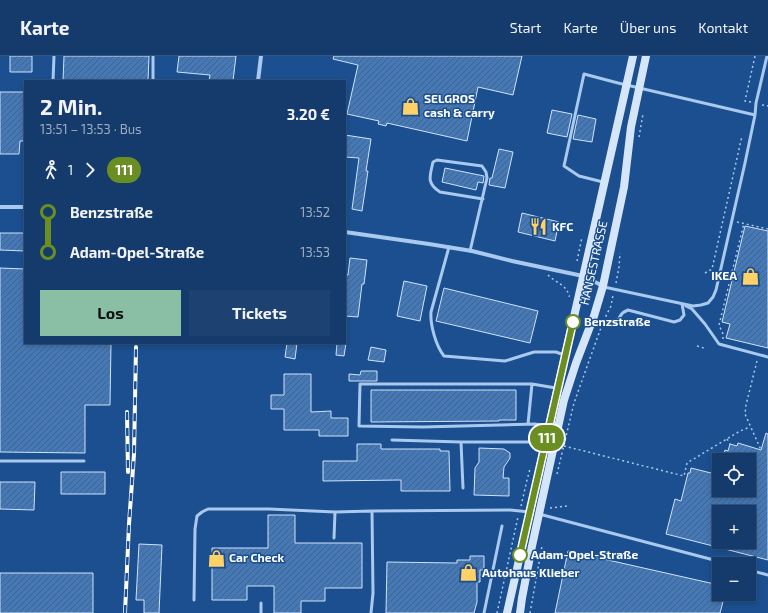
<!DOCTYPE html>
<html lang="de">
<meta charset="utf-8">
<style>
:root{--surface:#143b6b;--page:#1d4271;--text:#f1f3f6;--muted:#9dadc1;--line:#33557e;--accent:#8abfa5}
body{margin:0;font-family:"Exo 2",sans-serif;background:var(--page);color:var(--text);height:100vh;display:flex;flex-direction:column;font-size:15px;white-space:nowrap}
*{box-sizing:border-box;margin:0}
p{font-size:13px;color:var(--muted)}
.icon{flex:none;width:22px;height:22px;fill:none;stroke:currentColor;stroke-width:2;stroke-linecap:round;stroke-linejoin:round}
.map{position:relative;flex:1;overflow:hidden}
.details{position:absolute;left:24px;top:24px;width:322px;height:264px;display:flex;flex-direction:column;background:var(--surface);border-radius:0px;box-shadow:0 2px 6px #0003,0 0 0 1px var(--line)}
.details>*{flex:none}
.badge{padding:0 8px;border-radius:13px;font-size:14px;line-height:26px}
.buttons{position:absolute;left:712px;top:397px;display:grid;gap:8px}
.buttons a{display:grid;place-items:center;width:44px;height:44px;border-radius:0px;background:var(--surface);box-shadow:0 2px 6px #0003,0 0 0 1px var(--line);font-size:20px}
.map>.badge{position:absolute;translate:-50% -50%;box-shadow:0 0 0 2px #fff}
.legs{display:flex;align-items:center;gap:6px;height:44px;padding:0 16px;font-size:13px}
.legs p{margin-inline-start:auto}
.overview{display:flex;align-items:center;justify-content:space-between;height:68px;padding:0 16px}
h1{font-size:22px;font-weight:700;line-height:30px}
.action{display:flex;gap:8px;margin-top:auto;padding:8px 16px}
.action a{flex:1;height:46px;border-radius:0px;background:var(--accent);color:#111;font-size:16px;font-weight:700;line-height:46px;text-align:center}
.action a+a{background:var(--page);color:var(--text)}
ul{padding:0 16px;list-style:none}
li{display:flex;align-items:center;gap:14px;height:40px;font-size:15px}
li i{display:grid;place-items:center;width:6px;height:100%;margin:0 5px;background:currentColor}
li i::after{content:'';width:10px;height:10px;margin:-5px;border:3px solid;border-radius:50%;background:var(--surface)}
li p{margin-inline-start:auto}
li:first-child i{background:linear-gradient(#0000 50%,currentColor 0)}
li:last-child i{background:linear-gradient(currentColor 50%,#0000 0)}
header{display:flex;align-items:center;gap:24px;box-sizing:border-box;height:56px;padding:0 20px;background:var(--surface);border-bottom:1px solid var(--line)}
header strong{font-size:19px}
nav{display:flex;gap:22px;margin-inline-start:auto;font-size:14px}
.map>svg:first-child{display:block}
.building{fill:url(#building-hatch);stroke:#cfe3fa;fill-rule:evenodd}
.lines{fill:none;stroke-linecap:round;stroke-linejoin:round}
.path{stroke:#a9c9ee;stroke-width:1.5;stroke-dasharray:2 3;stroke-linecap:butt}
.service{stroke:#a9c9ee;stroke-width:3}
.minor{stroke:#a9c9ee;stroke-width:4}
.secondary{stroke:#d6e6fa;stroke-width:8}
.rail-casing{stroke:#fff;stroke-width:4}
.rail{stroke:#1b4f8f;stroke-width:2.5;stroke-dasharray:8;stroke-linecap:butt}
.line-1-casing{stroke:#fff;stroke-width:9}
.line-1{stroke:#6b8e23;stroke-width:6}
.stop-1-dot{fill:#fff;stroke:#6b8e23;stroke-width:2}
.labels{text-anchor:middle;stroke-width:3;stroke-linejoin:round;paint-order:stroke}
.poi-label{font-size:12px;font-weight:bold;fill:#fff;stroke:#1b4f8f;text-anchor:start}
.street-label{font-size:12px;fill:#fff;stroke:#1b4f8f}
.stop-label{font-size:12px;font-weight:bold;fill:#fff;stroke:#1b4f8f;text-anchor:start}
</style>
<header>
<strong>Karte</strong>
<nav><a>Start</a><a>Karte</a><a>Über uns</a><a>Kontakt</a></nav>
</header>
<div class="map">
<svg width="768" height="557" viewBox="0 0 768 557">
<defs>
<pattern id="building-hatch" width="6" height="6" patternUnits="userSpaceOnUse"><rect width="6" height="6" fill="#4478b7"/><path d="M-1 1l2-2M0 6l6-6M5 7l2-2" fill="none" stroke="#486282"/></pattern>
</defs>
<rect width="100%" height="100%" fill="#1b4f8f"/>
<path class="building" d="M10,0H32V16H10Z
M64,0H149L148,25H63Z
M179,0H236L233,25H209L210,19L177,16Z
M334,0H522L513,39L478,31L467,85L387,67L386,70L378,68L379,65L347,58L358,9L333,3Z
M0,36H25V85H20L19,98H0Z
M552,54L572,58L567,81L547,77Z
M578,59L596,63L592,86L573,83Z
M345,79L371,83L366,115H368L362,155L352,153L359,102L345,101Z
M499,93L513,96L505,132L489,129L490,122H492Z
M445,112L484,120L483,127L478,126L476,134L442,126Z
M522,157L559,166L555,185L518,176Z
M745,170L768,175V292L726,282L730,268L722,266Z
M0,177H25V195L0,194Z
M350,202L367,204L364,228H362L358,261L345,260V218L348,219Z
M0,212L25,213V287H111L110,349H85V397L0,396Z
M404,225L427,230L420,265L397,260Z
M444,232L538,255L530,287L436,265Z
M287,287H297L295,303L285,301Z
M337,287H346L344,300L336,299Z
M371,291L386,294L384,306L368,304Z
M361,315H377V325H349V318L360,319Z
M284,318H311V356L331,355V362H348V380H319V374H284V353H271V339H284Z
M371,334H516V364H499V365L371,366Z
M766,377L768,378V504L666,478L675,443L681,445L688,417H690L691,412L719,419V434H749V404H722L725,394L728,395L730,388L737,390L738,387L761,394ZM719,456H749V486H719Z
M357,388H381V393H440V395H449L450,435H401V424L323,425V405H357Z
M479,392L504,393L510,397V402L504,411L503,422H509V440L474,439L475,412L479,406Z
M61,416H105V438H61Z
M0,426H35L34,454L0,453Z
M268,459H295V487H362V532H325V545H301V557H274V530H247V544H212V492H268Z
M139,488L162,489L159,557H144V544H136Z
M568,495L719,529V538H725L720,557H555Z
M470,500H484V514H480V526H477V546L474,557H386L387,506L457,507V504H470Z
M0,517H93V557H0Z"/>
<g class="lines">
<path class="path" d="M751,46L745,45L755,0
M762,49L768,50
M639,81L643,58
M737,166L768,173
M577,205L582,181
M705,217L712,213L742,80
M548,219C556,227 567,229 569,240H570
M616,227L619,211L620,197
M723,283V278L719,269L744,167
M697,290L704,292
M757,305L746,349L745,358L761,394
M727,383L730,388
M564,390L684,420L687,407L740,375L750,371
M557,418L574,347L603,266L611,250L613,239
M521,450L527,424L530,413
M550,452L567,450
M497,557L518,461
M530,557L542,490"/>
<path class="service" d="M53,25L54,0
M153,25V0
M603,126L579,120L564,110L584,18L618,27L755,59
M449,191L431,256C430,269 436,290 444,300L505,305L534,296H556L564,299
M470,195L487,122L486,116L482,110L437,104L433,106C430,120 426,127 440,136L483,143
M604,231L693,250L701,249L708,247L713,241L716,234L745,107L755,59L756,47L767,0
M686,250L692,253L705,268L719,288L768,301
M617,269C619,262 620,257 628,254L674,266L680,264L684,259L682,248
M532,328H360L359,370L423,371L535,368L547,370
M528,368L532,328L556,332
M392,384L461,386H544
M461,386L463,432
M0,405H84
M539,458L729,508
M334,482L335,456L372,455
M749,514L768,519
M194,544L195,473L197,460L202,456L208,453H269L335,456
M261,557V547
M371,557L373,537L372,455L510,454L530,456
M484,557L502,470"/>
<path class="minor" d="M258,25L261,0
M0,151H25
M345,176L429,188L472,195L512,205L583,220L603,230"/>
<path class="secondary" d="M507,557L633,0
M520,557L522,542L532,490L564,344L576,307L594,260L603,230L624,131L631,71L646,0"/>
<defs>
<path id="rail" d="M127,356L128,416
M125,557L129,468L134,398L136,291"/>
</defs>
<use href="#rail" class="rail-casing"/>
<use href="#rail" class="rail"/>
</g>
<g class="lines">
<defs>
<path id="line-1" d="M520,499L573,266"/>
</defs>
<use href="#line-1" class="line-1-casing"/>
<use href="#line-1" class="line-1"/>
</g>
<defs>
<symbol id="shop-bare" viewBox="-9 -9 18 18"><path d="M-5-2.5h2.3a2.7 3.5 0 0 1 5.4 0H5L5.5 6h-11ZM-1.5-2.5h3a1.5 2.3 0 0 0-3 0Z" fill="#ffd166" stroke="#1b4f8f" stroke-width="2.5" paint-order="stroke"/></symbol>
<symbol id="restaurant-bare" viewBox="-9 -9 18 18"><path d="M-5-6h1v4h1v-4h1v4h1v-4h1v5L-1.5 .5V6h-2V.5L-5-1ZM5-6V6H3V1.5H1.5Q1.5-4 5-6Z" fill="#ffd166" stroke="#1b4f8f" stroke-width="2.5" paint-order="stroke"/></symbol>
</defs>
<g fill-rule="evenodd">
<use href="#shop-bare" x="398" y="38" width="25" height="25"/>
<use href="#restaurant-bare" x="526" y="158" width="25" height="25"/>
<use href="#shop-bare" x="738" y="208" width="25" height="25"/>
<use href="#shop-bare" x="204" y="490" width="25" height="25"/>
<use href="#shop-bare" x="456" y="504" width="25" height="25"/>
</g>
<g class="stop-1-dot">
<circle cx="573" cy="266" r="7"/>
<circle cx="520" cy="499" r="7"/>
</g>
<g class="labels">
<g class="poi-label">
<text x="424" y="47">SELGROS<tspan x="424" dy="14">cash &amp; carry</tspan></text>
<text x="552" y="175">KFC</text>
<text x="737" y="224" text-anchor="end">IKEA</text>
<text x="229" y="506">Car Check</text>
<text x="482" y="521">Autohaus Klieber</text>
</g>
<g class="street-label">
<text transform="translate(594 207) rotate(-77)" y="4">HANSESTRASSE</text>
</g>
<g class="stop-label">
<text x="584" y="270">Benzstraße</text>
<text x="531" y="503">Adam-Opel-Straße</text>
</g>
</g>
</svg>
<div class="buttons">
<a><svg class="icon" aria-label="locate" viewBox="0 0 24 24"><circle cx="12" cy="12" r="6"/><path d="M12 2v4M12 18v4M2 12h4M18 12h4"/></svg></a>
<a>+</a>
<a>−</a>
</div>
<b class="badge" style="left:547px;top:382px;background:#6b8e23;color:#fff">111</b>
<section class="details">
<div class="overview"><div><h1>2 Min.</h1><p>13:51 – 13:53 · Bus</p></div><b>3.20 €</b></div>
<div class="legs"><svg class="icon" aria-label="walk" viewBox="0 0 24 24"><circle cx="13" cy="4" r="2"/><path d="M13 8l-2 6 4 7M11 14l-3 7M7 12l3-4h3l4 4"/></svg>1<svg class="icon" aria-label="forward" viewBox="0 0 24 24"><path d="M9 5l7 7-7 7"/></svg><b class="badge" style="background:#6b8e23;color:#fff">111</b></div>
<ul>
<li><i style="color:#6b8e23"></i><b>Benzstraße</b><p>13:52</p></li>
<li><i style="color:#6b8e23"></i><b>Adam-Opel-Straße</b><p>13:53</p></li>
</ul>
<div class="action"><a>Los</a><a>Tickets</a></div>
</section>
</div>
